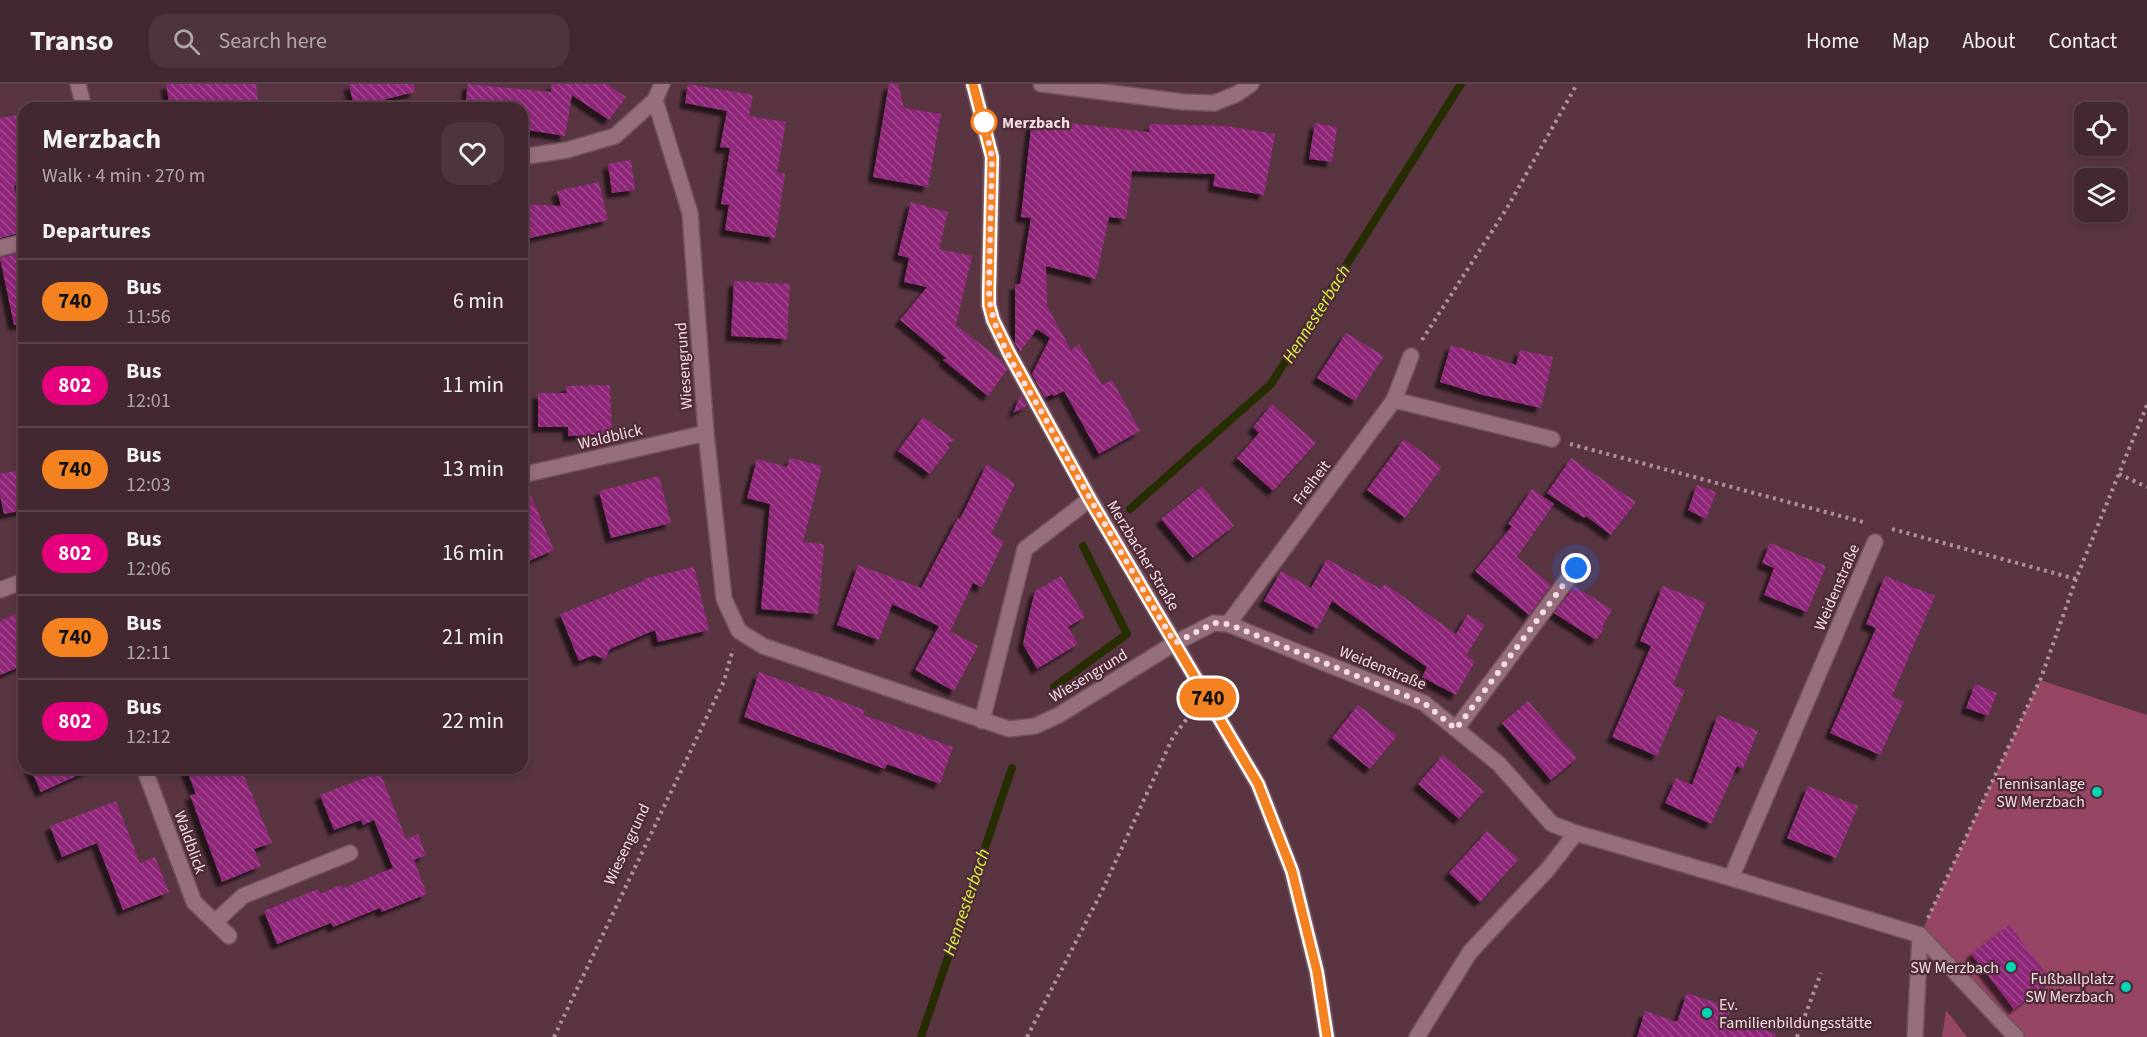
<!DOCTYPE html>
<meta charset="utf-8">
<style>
:root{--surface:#432832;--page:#4d343e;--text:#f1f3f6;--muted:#afa6ac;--line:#5b444d}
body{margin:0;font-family:"Source Sans 3",sans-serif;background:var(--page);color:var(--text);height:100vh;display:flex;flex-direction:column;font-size:22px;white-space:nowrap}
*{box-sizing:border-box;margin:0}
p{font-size:20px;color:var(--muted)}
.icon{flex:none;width:33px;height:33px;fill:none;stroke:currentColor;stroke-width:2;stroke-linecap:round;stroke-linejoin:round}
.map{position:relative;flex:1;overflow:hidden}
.details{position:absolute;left:18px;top:18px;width:510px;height:672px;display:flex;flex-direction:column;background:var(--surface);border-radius:18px;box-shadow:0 3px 9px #0003,0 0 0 2px var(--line)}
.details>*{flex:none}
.badge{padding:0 12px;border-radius:20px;font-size:21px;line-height:39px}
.tools{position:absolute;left:2074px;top:18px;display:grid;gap:12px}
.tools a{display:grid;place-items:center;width:54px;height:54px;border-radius:12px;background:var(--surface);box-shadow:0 3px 9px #0003,0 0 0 2px var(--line);font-size:30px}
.you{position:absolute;width:30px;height:30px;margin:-15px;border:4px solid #fff;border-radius:50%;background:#1a73e8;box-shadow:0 0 0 9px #1a73e833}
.map>.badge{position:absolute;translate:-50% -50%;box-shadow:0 0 0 3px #fff}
h2{padding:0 24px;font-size:22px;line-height:54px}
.round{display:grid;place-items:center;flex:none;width:63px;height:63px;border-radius:18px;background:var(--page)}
.overview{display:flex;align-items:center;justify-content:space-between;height:102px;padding:0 24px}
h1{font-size:28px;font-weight:700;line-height:45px}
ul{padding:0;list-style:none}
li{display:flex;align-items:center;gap:18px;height:84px;padding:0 24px;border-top:2px solid var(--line)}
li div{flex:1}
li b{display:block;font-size:22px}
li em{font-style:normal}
li .badge{min-width:66px;font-weight:700;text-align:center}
header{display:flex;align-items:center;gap:36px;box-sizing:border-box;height:84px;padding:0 30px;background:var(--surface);border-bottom:2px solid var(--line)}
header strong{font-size:28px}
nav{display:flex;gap:33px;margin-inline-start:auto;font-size:21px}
.search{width:420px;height:54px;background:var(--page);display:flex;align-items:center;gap:15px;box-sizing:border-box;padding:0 21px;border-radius:18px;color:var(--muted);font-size:22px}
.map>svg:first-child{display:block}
.green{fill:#964564}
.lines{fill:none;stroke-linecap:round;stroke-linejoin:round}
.stream{stroke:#262d00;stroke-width:8}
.building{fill:url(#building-back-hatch);filter:url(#shadow)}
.lane-casing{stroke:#70525d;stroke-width:18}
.street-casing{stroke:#70525d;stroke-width:18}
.secondary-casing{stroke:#70525d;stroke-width:18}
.path{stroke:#ae919b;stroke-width:4;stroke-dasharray:3 4.5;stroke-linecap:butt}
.lane{stroke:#976e7b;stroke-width:15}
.street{stroke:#976e7b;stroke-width:15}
.secondary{stroke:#976e7b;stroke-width:15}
.line-casing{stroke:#fff;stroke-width:14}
.line{stroke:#f58220;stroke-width:9}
.walk{stroke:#f4dde4;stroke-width:6;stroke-dasharray:0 10.8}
.stop-dot{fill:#fff;stroke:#f58220;stroke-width:3}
.poi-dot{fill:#00d5b7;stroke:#4e2b37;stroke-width:2}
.labels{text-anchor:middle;stroke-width:4.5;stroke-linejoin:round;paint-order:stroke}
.stop-label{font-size:16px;font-weight:bold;fill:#f4dde4;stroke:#4e2b37;text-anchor:start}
.street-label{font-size:16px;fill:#f4dde4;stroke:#4e2b37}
.poi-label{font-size:16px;fill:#f4dde4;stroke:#4e2b37;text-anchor:end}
.water-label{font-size:18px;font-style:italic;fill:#daf43f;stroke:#4e2b37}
</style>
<header>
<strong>Transo</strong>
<div class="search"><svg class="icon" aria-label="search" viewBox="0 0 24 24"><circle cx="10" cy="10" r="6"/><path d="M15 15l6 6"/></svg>Search here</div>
<nav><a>Home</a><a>Map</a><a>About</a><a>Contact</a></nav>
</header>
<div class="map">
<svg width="2147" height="953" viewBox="0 0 2147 953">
<defs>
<pattern id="building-back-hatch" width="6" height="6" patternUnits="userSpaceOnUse" patternTransform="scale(1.5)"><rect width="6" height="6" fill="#8f2879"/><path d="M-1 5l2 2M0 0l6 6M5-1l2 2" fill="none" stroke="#9f478c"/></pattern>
<filter id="shadow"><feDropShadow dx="-5.5" dy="5.5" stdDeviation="1.5" flood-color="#0009"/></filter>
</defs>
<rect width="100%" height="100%" fill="#593542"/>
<path class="green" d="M2040,596L2147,631V953H2016L1920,851Z
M1946,926L1967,953H1942Z"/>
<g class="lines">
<path class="stream" d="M1130,425L1271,300L1461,0
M1054,603L1127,550L1083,462
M921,953L1012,684"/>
</g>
<path class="building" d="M166,0H256L258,19L224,24H170Z
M349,0H414L415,8L354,23Z
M468,0L551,8L552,0H607L626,13L609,36L572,11L565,52L522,45V24H465Z
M688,0L753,11L749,32L786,38L777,89L785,90L775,154L725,146L729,121L721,120L730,64L720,63L727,27L685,19Z
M889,0H898L904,24L941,30L928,103L873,93Z
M24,30V100L14,102L22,148L0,154V34Z
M1032,35L1149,48L1150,40L1227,42L1275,50L1264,111L1213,102L1215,90L1132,87L1126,135L1109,133L1096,195L1046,182L1047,222L1071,266L1079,260L1102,301L1112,296L1140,347L1099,370L1064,307L1054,312L1052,310L1045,314L1032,290L1050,254L1037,245L1020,268L1015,259V200H1020L1031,134L1021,133Z
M1315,39L1337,43L1332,78L1309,75Z
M631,76L635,106L612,109L608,80Z
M599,98L608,136L522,156V120L561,122L557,107Z
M911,118L948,128L939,165L972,172L956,241L1003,278L1007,286L988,312L943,276L946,274L900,236L927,203L904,198L909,174L898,171Z
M24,168V240L14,241L0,174Z
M734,197L790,200L787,255L731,252Z
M1346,249L1384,272L1355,317L1317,294Z
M1451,261L1516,281L1520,266L1553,273L1541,324L1483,311L1440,298Z
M610,301L612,350L568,352V343H538V309H567L566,302Z
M1021,311L1027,322L1013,329Z
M1272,320L1316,359L1273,407L1237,374L1259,349L1253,343Z
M923,333L955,356L946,360L950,363L930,390L898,367Z
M1404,355L1442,383L1405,434L1367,406Z
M790,374L822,382L803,458L824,460L818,530L761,525L770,420L747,414L757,375L787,383Z
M1571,374L1636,418L1611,451L1586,432L1584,434L1547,409Z
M987,380L1015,400L991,450L1004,457L982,503L973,499L950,547L948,546L978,562L954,607L915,586L939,542L892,520L879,556L837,541L858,481L921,504L958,434L960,435Z
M24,385V426L4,430L0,411V390Z
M659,392L671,439L611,454L599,407Z
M522,400H526L554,466L522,480Z
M1697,401L1716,408L1706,435L1688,426Z
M1202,402L1234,442L1193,474L1161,435Z
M1532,405L1554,420L1517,473L1551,501L1529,531L1475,487L1512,442L1508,440Z
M1770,459L1826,482L1807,528L1764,511L1774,484L1762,479Z
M1327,475L1381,505L1385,500L1456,550L1468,530L1485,541L1466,572L1475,577L1456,611L1422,593L1427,583L1332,517L1317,545L1264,517L1281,487L1311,504Z
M694,483L709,546L658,558L655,546L610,565L605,575L594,571L579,577L560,530L644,497L643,495Z
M1061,492L1085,533L1068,543L1078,560L1037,585L1023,560L1030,527L1035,507Z
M1885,492L1935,512L1892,612L1904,618L1880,671L1830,649L1876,544L1866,540Z
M1575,502L1612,526L1602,543L1604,545L1596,556L1554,529Z
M1663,502L1706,519L1673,601L1685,606L1657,672L1612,653L1651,562L1640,557Z
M16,530L24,549V581L0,591V537Z
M759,588L865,626L863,631L953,663L940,700L887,680L885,685L744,633Z
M1975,600L1997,609L1988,632L1966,624Z
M1528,617L1577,674L1551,696L1502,639Z
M1358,621L1397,652L1370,685L1332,654Z
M1718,631L1758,647L1743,685L1737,682L1711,740L1665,719L1676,694L1692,701Z
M1443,671L1484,707L1459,735L1418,700Z
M30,684H94L41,708Z
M186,684H241L272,759L254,765L261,782L222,798L190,711L196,710Z
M380,688L406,755L418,750L426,771L414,776L427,810L382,828L380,824L333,843L331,839L277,860L264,827L318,805L320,810L341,801L343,804L393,784L374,736L363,741L361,736L334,746L320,711Z
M1808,702L1858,722L1836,774L1787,754Z
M116,717L140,779L155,773L169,808L123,826L97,759L62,773L50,742Z
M1487,747L1519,775L1480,818L1449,789Z
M2009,841L2051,896L2014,925L1971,870Z
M1687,909L1731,924L1728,933L1776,950L1775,953H1637L1645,927L1677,938Z"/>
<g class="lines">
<defs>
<path id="lane" d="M1456,645L1576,484
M1915,953L1920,851"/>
<path id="street" d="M78,0L84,24
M1041,0L1184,18L1214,19L1237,10L1251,0
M655,16L690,129L706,349L724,515L739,547L763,562L1009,645L1035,642L1059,631L1175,559L1214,539L1228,540L1424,619L1499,680L1552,740L1576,749L1731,794L1920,851L2016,953
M522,73L567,66L615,52L655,16L662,0
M0,164L24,158
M1394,316L1552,355
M522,391L706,349
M0,506L24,497
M1228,540L1394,316L1411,272
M982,637L1025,465L1090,415
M144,684L194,818L229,852
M1731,794L1875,458
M215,838L243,812L350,769
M1417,953L1470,868L1548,785L1576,749"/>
<path id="secondary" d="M973,0L992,73L989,205V221L993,236L1009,269L1090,415L1258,700L1292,787L1317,888L1327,953"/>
</defs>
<use href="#lane" class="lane-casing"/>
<use href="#street" class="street-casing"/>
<use href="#secondary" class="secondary-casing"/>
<path class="path" d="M1422,256L1507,124L1577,0
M1570,360L1867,439
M2119,390L2147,403
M1892,445L2076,495
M1928,834L2041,594L2076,495L2147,321
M554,953L724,597L733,565
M1027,953L1102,807L1173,653L1192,628
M1797,953L1821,889"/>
<use href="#lane" class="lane"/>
<use href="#street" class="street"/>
<use href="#secondary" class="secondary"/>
</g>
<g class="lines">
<defs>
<path id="line" d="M973,0L992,73L989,206V221L993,236L1009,269L1090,416L1258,700L1292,787L1317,888L1327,953"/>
</defs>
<use href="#line" class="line-casing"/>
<use href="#line" class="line"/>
<path class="walk" d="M984,38L992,73L989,206C990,251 1023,295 1045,334C1087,410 1130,485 1175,559L1214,539L1228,540L1424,619L1456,645L1576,484"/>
</g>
<circle class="stop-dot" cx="984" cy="38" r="12"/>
<g class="poi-dot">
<circle cx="2097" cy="708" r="6"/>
<circle cx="2011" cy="883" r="6"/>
<circle cx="2126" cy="903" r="6"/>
<circle cx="1707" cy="929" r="6"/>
</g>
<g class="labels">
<g class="stop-label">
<text x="1002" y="44">Merzbach</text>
</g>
<g class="street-label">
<text transform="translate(683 282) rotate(-94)" y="6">Wiesengrund</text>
<text transform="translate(610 352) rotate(-13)" y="6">Waldblick</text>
<text transform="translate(1311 398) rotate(-53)" y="6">Freiheit</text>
<text transform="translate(1144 471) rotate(59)" y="6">Merzbacher Straße</text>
<text transform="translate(1836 503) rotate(-67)" y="6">Weidenstraße</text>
<text transform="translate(1383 583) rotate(22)" y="6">Weidenstraße</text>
<text transform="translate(1088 591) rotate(-31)" y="6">Wiesengrund</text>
<text transform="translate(191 758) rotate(70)" y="6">Waldblick</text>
<text transform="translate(626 760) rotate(-65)" y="6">Wiesengrund</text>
</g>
<g class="poi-label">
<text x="2085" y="705">Tennisanlage<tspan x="2085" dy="18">SW Merzbach</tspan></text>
<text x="1999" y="889">SW Merzbach</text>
<text x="2114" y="900">Fußballplatz<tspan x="2114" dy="18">SW Merzbach</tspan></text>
<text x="1719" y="926" text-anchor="start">Ev.<tspan x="1719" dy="18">Familienbildungsstätte</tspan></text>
</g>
<g class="water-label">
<text transform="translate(1316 230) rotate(-58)" y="6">Hennesterbach</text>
<text transform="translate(966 818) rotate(-71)" y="6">Hennesterbach</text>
</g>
</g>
</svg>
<div class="tools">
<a><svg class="icon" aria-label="locate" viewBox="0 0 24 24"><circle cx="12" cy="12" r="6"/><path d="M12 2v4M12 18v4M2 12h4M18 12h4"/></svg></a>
<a><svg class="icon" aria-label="layers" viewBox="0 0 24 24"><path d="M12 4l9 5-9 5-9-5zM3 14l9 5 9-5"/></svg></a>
</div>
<div class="you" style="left:1576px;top:484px"></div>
<b class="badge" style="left:1208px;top:614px;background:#f58220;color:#111">740</b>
<section class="details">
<div class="overview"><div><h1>Merzbach</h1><p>Walk · 4 min · 270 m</p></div><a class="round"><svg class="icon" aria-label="heart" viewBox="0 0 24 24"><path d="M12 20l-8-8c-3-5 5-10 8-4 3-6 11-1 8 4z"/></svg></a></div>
<h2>Departures</h2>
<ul>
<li><span class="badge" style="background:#f58220;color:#111">740</span><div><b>Bus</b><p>11:56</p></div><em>6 min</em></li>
<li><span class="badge" style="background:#e6007e;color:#fff">802</span><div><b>Bus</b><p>12:01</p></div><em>11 min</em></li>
<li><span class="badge" style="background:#f58220;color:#111">740</span><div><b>Bus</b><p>12:03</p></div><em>13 min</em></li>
<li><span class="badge" style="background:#e6007e;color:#fff">802</span><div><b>Bus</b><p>12:06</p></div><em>16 min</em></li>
<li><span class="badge" style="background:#f58220;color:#111">740</span><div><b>Bus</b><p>12:11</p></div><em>21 min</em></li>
<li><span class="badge" style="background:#e6007e;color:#fff">802</span><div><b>Bus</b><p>12:12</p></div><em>22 min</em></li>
</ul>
</section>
</div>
